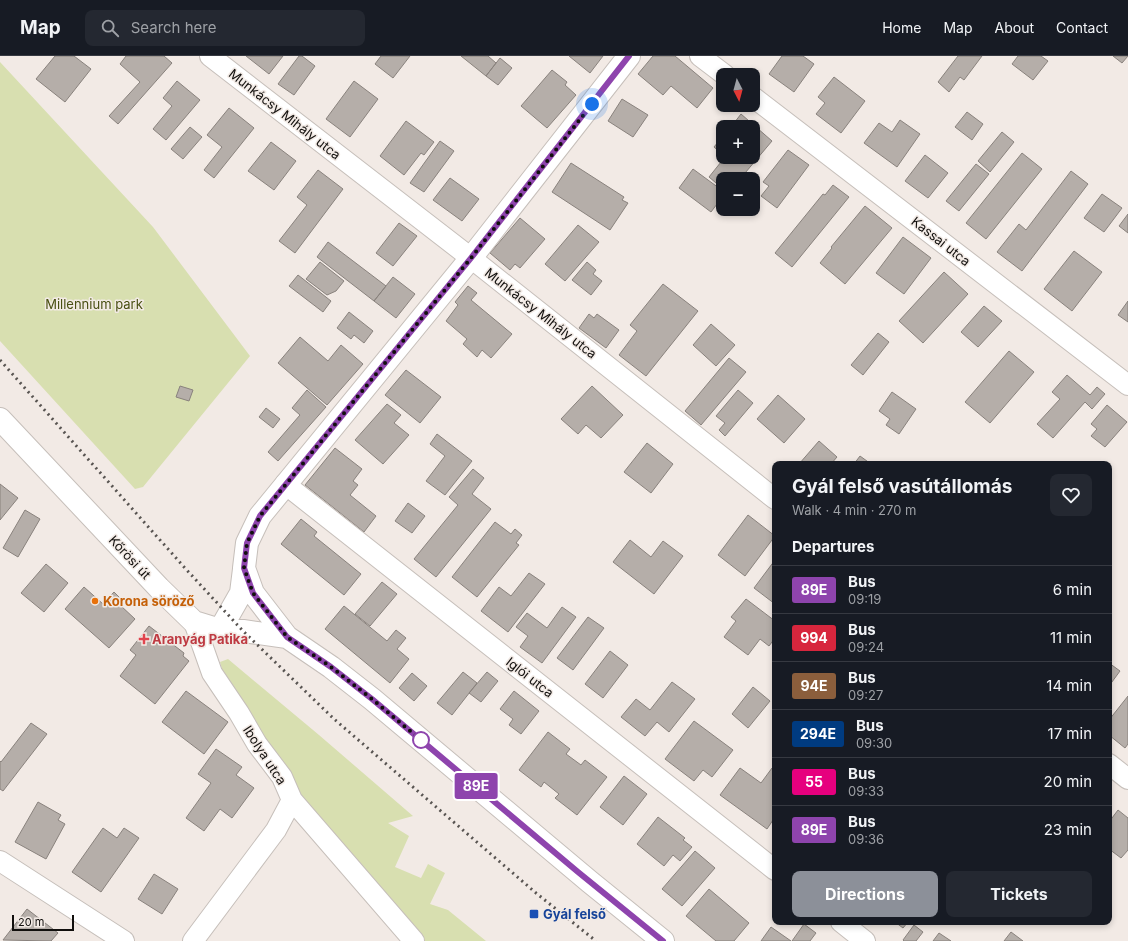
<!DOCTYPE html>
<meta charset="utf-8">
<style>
:root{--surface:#171b24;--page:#242831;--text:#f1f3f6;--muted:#9ea1a6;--line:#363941;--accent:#8c9099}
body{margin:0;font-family:Inter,sans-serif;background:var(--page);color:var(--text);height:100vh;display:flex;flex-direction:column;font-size:15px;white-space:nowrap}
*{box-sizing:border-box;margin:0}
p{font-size:13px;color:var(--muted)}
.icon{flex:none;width:22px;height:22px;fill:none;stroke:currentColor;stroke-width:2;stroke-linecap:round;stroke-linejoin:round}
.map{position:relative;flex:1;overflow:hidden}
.drawer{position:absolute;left:772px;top:405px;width:340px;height:464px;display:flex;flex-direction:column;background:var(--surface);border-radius:8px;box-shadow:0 2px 6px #0003}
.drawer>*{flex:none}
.badge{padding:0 8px;border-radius:3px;font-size:14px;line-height:26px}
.needle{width:26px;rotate:174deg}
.tools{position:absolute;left:716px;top:12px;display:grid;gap:8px}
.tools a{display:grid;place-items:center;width:44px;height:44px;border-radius:8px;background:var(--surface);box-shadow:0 2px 6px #0003;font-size:20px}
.scale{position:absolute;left:12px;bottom:10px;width:62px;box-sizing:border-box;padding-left:4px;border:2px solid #110f0d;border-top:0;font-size:11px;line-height:14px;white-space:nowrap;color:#110f0d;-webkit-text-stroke:3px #f2eae5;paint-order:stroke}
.you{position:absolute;width:20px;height:20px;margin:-10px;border:3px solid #fff;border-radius:50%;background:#1a73e8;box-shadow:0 0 0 6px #1a73e833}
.map>.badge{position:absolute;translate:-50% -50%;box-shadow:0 0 0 2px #fff}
h2{padding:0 20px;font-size:15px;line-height:36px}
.round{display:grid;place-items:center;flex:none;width:42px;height:42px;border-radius:8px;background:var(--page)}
.headline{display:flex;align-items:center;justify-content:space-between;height:68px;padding:0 20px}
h1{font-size:19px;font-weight:700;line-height:30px}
.primary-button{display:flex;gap:8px;margin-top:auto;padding:8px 20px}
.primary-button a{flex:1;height:46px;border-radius:8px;background:var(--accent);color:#fff;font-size:16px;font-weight:700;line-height:46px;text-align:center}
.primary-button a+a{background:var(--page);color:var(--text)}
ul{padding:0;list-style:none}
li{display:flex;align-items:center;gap:12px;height:48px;padding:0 20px;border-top:1px solid var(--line)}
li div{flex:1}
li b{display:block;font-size:15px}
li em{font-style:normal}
li .badge{min-width:44px;font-weight:700;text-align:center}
header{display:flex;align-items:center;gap:24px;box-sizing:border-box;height:56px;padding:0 20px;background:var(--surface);border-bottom:1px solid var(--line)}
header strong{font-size:19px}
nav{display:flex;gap:22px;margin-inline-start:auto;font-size:14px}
.search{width:280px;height:36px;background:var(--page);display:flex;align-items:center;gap:10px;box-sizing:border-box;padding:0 14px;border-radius:8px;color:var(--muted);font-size:15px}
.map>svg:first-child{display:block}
.green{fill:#d8dfb0}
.building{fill:#b5aea9;stroke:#89827d}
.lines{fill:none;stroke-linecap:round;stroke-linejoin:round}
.street-casing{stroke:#c6bfba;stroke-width:22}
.secondary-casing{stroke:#c6bfba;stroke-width:24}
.street{stroke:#fff;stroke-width:20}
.secondary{stroke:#fff;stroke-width:22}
.rail{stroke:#585451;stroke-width:3;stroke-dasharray:2 4;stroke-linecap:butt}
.line-casing{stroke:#fff;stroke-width:9}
.line{stroke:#8e44ad;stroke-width:6}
.walk{stroke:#110f0d;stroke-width:4;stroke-dasharray:0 7.2}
.food-dot{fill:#e8710a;stroke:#f2eae5;stroke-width:1.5}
.health-dot{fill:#e0444e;stroke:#f2eae5;stroke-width:1.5}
.stop-dot{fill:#fff;stroke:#8e44ad;stroke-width:2}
.transit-dot{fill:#1a4fb4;stroke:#f2eae5;stroke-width:1.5}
.labels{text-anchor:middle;stroke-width:3;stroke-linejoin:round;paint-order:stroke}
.street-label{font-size:13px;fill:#110f0d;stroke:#f2eae5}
.park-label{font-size:13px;fill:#494f12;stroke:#f2eae5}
.food-label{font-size:13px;font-weight:bold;fill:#c56008;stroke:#f2eae5;text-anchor:start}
.health-label{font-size:13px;font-weight:bold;fill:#be3a42;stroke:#f2eae5;text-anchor:start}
.transit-label{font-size:13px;font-weight:bold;fill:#164399;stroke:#f2eae5;text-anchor:start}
</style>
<header>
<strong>Map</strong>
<div class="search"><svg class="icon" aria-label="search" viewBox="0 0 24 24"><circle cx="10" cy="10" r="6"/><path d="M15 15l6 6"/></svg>Search here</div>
<nav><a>Home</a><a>Map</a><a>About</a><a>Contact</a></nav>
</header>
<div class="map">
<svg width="1128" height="885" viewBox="0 0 1128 885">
<rect width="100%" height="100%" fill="#f2eae5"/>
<path class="green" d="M0,6L153,171L250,300L143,431L135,433L0,285Z
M228,603L319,679L413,760L388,767L409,780L395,811L421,822L428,808L445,817L430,848L448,854L486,885H421L309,752L225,623L220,606Z"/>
<path class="building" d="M55,0H74L91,13L65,46L36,23Z
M126,0H164L172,7L118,68L109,60L140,26L120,8Z
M246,0H283L269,18Z
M299,0H302L315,10L294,39L278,28Z
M381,0H410L393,22L375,8Z
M461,0H488L496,7L486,20Z
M569,0H603L590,17Z
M653,0H675L713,32L697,52L671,30L663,39L638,18Z
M782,0H803L814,8L794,36L769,18Z
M958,0H982L964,24L960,21L949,36L938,26Z
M1018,0H1041L1048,5L1033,24L1012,8Z
M1113,0H1128L1122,7Z
M500,2L512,12L498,29L486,20Z
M552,14L567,26L565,29L576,39L547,72L521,50Z
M834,21L865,45L841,77L816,58L825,47L818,41Z
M177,25L200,44L166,84L153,73L172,50L163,42Z
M354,25L378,43L350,81L326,63Z
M622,43L648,59L633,81L608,65Z
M229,52L254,72L214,122L204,114L222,91L207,79Z
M967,56L983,68L972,84L955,71Z
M741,58L772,85L740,123H723V133L709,121L725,101H753V71H731Z
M900,64L920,78L897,111L864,87L879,67L892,76Z
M406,65L434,86L424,99L421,97L404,119L380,100Z
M190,71L202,81L183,103L171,93Z
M1002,76L1014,86L990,116L978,105Z
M723,80V99L714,91Z
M440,85L454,95L424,136L410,127Z
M271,86L296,105L274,134L248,115Z
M788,94L809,109L777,152L761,140L769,130L763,126Z
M1022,97L1042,113L986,183L966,167Z
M925,99L948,117L928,142L905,125Z
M571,107L624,141L622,144L628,147L610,174L552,136Z
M976,108L989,118L959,155L946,145Z
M693,113L723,135V140L711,156L679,132Z
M318,114L343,133L295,197L279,185L307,149L297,141Z
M1071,115L1088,128L1022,215L997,196L1019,168L1026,174Z
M450,122L479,143L462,165L433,144Z
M833,129L849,141L792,211L775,197L823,138L825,139Z
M1102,138L1122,152L1104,176L1084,162Z
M865,150L892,172L845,228L820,207L832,192L831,191Z
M1128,158V177L1119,170Z
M520,162L545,183L520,212L515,208L510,214L490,197Z
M399,167L417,180L393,210L376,197Z
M578,169L599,186L565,225L545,208Z
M903,181L931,202L904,238L876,217Z
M328,186L386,230L374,245L317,201Z
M1074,195L1102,216L1072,255L1044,233Z
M320,206L344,225L336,235L327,239L306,223Z
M587,206L596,214L593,218L602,225L591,239L572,224Z
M944,216L968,238L923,287L899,265Z
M298,219L331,245L323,256L289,230Z
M393,221L415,238L396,262L374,245Z
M663,228L698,255L646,320L619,299L637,275L630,269Z
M468,230L477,237L471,244L512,278L491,302L482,294L477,301L463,288L467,283L446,265L458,249L455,246Z
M1128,245V266L1118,259Z
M984,250L1002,265L978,291L961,276Z
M349,256L373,275L364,287L354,279L351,283L337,272Z
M589,258L594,262L597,258L619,274L606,292L579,272Z
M711,268L735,289L716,310L693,289Z
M878,277L889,286L863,319L851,309Z
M300,281L328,305L341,289L363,308L327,349L278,307Z
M1009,295L1034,316L990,367L965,346Z
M729,302L746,316L701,369L685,355Z
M406,314L441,341L420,367L385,339Z
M1067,319L1090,339L1097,331L1105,338L1092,353L1085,346L1053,382L1037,368L1060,343L1052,336Z
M180,330L193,334L189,345L176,341Z
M592,330L623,359L601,382L586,369L578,378L561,363Z
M307,334L326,351L278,405L268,396L300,359L292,352Z
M738,334L753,347L725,380L719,374L725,367L716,360Z
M892,336L916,353L899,378L886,369L890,363L879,355Z
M778,339L805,363L784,387L757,363Z
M387,348L401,359L394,367L409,379L383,408L355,384Z
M1107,349L1127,366L1105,391L1091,380L1097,373L1091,368Z
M266,352L280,363L273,372L259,361Z
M437,378L472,405L445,439L426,425L445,400L430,388Z
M819,385L837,401L831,408H799Z
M647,387L673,408L651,437L624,416Z
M335,392L362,413L353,425L358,429L350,439L376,460L364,476L305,429Z
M860,400L871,408H854Z
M473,413L484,422L472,438L491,453L436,521L414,503L458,449L449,441Z
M0,428L18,442L0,464Z
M408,447L425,460L412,477L395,465Z
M25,454L40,463L18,501L3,492Z
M748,459L775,480L745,520L718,499Z
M301,463L317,476L314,480L361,518L344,539L281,488Z
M495,466L511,478L515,473L522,479L516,487L519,489L477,541L452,521Z
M630,484L651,501L663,485L683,500L654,538L613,506Z
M775,504V548L754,532Z
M46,508L68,527L44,556L21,537Z
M529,517L545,528L508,576L481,555L499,531L511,540Z
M382,526L397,538L370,570L355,558Z
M84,531L103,548L114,536L123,545L120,549L135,563L109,592L65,553Z
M746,543L775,565V582L769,590L760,583L748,599L724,581L736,565L731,561Z
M344,550L387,585L396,574L406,582L397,593L409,603L390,627L325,573Z
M562,551L576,561L542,607L520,591L528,580L516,571L527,557L547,572Z
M588,561L604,572L573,614L557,602Z
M149,570L184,597L183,600L189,605L155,648L120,620L136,599L130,594Z
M610,595L628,609L603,642L585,628Z
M1109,607L1120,615L1109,630Z
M463,616L477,627L452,659L437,647Z
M487,616L498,625L481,646L469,637Z
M412,617L427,630L414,645L399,632Z
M672,626L695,643L669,676L657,666L645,680L621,661L636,643L650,654Z
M753,631L770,645L748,672L732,658Z
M186,635L228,666L204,698L162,666Z
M514,635L539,655L521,678L509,669L513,663L500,653Z
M1128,640V688L1125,692L1109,679V664Z
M694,665L733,694L712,721L703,714L694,725L665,703Z
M31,667L47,678L3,735L0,733V705L1,706Z
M548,676L570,693L566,698L581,709L585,704L607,721L577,759L555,742L559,738L544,726L541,731L519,714Z
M216,693L242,711L236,719L254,732L232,762L220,753L204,775L186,762L211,727L198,718Z
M740,712L761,727L772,712L775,714V761L767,773L720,739Z
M624,720L647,738L623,769L600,751Z
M38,746L61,759L58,764L65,768L46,803L15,786Z
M1118,754L1128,762V794L1121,802L1109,793V766Z
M658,761L685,782L683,784L692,791L680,805L673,799L664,810L637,788Z
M103,772L117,782L124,772L139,782L101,836L72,816Z
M695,795L715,812L682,850L662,833Z
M154,818L178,833L162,858L138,843Z
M709,833L749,867L734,885H716L686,860Z
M27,853L58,877L51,885L3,884Z
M895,866H908L903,872Z
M804,868L816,877L810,885H792Z
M914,869L923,876L916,885H904L903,884Z
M771,871L791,885H761Z
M1011,876L1023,885H1004Z
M939,877L951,885H933Z"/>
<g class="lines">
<defs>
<path id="street" d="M210,0L471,202L775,443
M700,0L725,19
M753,41L1128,329
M285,428L775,814
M1109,708L1128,723
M292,744L414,885
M0,805L124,885
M841,866L865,885
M193,885L276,774L292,744L282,721L257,688L239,657L212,617L194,566"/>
<path id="secondary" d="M0,363L159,532L194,566L220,574L243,575L287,581L331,611L372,643L590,826L663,885
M220,574L241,537L244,513
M287,581L253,537L244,512L247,487L260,460L471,202L629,0"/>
</defs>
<use href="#street" class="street-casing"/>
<use href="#secondary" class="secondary-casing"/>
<use href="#street" class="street"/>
<use href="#secondary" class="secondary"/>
<path class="rail" d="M0,304L184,511L243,575L334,663L536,837L596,885"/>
</g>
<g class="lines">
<defs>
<path id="line" d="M629,0L471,202L260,460L247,487L244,512L253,537L287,581L331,611L372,643L578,816L663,885"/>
</defs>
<use href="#line" class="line-casing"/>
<use href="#line" class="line"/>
<path class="walk" d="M421,684L372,643L331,611L287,581L253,537L244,512L247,487L260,460L471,202L592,48"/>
</g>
<circle class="food-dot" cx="95" cy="545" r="4"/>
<path class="health-dot" d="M142 577h4v4h4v4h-4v4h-4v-4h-4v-4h4z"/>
<circle class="stop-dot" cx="421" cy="684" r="8"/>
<rect class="transit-dot" x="529" y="853" width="10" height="10" rx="2"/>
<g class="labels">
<g class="street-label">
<text transform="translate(285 58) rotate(38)" y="5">Munkácsy Mihály utca</text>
<text transform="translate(941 185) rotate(38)" y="5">Kassai utca</text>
<text transform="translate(541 257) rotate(38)" y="5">Munkácsy Mihály utca</text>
<text transform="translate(130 501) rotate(47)" y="5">Kőrösi út</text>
<text transform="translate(530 621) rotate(38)" y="5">Iglói utca</text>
<text transform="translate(265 699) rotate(57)" y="5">Ibolya utca</text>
</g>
<g class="park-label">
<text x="94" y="253">Millennium park</text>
</g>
<g class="food-label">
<text x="103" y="550">Korona söröző</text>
</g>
<g class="health-label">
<text x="152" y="588">Aranyág Patika</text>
</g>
<g class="transit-label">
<text x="543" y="863">Gyál felső</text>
</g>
</g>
</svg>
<div class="tools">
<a><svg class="needle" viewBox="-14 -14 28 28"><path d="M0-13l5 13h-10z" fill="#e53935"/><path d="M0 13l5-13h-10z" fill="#9ea1a6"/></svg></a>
<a>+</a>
<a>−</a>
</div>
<div class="scale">20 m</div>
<div class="you" style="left:592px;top:48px"></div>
<b class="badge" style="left:476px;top:730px;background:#8e44ad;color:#fff">89E</b>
<section class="drawer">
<div class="headline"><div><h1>Gyál felső vasútállomás</h1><p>Walk · 4 min · 270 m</p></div><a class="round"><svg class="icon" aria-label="heart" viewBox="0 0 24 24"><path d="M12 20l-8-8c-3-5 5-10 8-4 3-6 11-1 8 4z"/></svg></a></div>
<h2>Departures</h2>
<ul>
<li><span class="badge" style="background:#8e44ad;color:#fff">89E</span><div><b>Bus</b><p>09:19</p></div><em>6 min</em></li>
<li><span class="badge" style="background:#d7263d;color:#fff">994</span><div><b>Bus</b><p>09:24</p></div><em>11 min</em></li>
<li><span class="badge" style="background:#8b5e3c;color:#fff">94E</span><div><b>Bus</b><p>09:27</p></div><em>14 min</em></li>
<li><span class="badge" style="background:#003b80;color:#fff">294E</span><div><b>Bus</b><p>09:30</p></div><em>17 min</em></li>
<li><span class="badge" style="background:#e6007e;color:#fff">55</span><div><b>Bus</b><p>09:33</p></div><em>20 min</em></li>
<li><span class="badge" style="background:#8e44ad;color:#fff">89E</span><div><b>Bus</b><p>09:36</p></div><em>23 min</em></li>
</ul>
<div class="primary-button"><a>Directions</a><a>Tickets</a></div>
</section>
</div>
